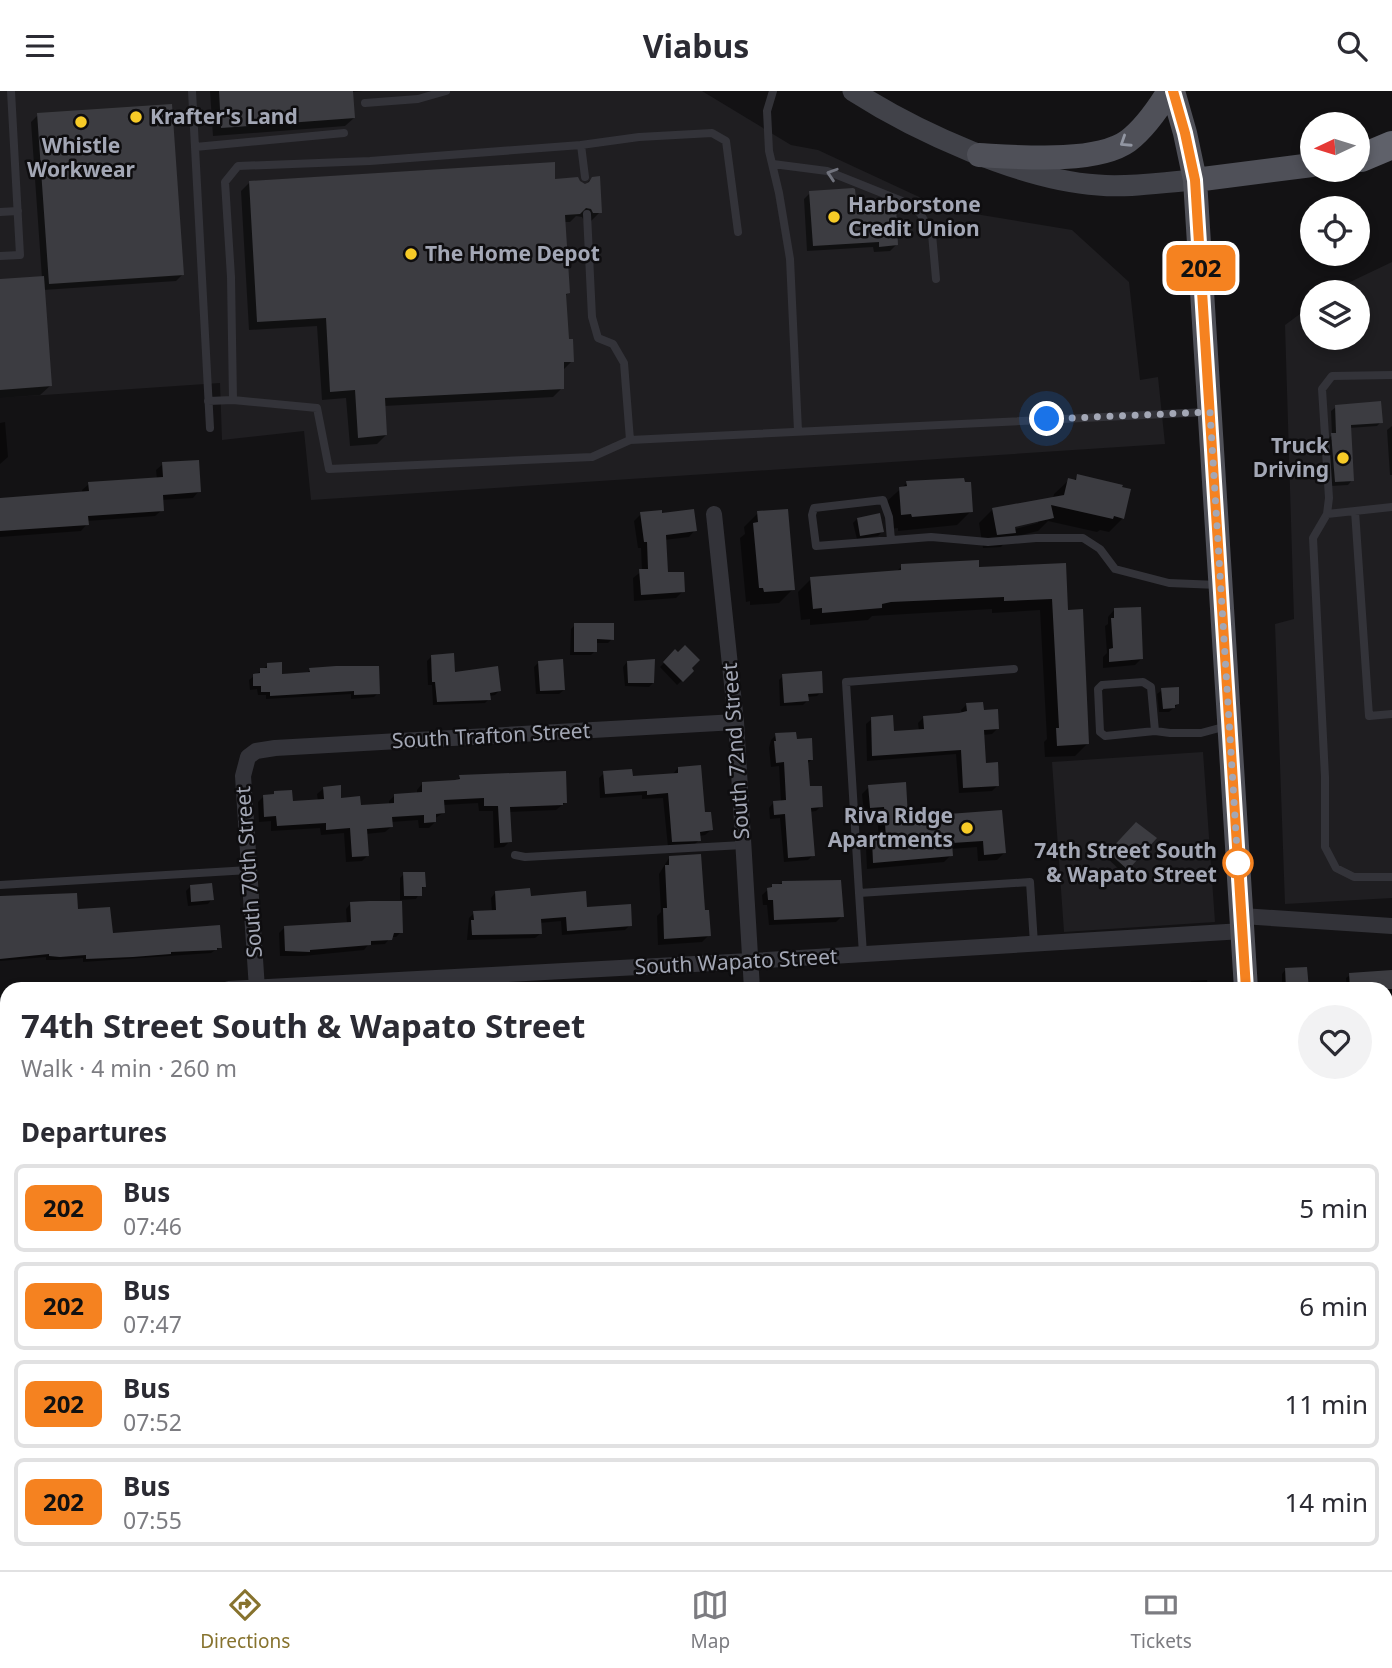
<!DOCTYPE html>
<meta charset="utf-8">
<style>
:root{--surface:#fff;--page:#f2f2f3;--text:#2b2b33;--muted:#7c7c81;--line:#e1e1e2;--accent:#87732e}
body{margin:0;font-family:"Noto Sans",sans-serif;background:var(--page);color:var(--text);height:100vh;display:flex;flex-direction:column;font-size:26px;white-space:nowrap}
*{box-sizing:border-box;margin:0}
p{font-size:23px;color:var(--muted)}
.icon{flex:none;width:38px;height:38px;fill:none;stroke:currentColor;stroke-width:2;stroke-linecap:round;stroke-linejoin:round}
.map{position:relative;flex:1;overflow:hidden}
.side{position:absolute;left:0px;top:891px;width:1393px;height:590px;display:flex;flex-direction:column;background:var(--surface);border-radius:21px 21px 0 0;box-shadow:0 4px 10px #0003}
.side>*{flex:none}
.badge{padding:0 14px;border-radius:10px;font-size:24px;line-height:46px}
.needle{width:46px;rotate:266deg}
.controls{position:absolute;left:1300px;top:21px;display:grid;gap:14px}
.controls a{display:grid;place-items:center;width:70px;height:70px;border-radius:50%;background:var(--surface);box-shadow:0 4px 10px #0003;font-size:35px}
.you{position:absolute;width:35px;height:35px;margin:-18px;border:5px solid #fff;border-radius:50%;background:#1a73e8;box-shadow:0 0 0 10px #1a73e833}
.map>.badge{position:absolute;translate:-50% -50%;box-shadow:0 0 0 4px #fff}
h2{padding:0 21px;font-size:26px;line-height:63px}
.round{display:grid;place-items:center;flex:none;width:74px;height:74px;border-radius:37px;background:var(--page)}
.overview{display:flex;align-items:center;justify-content:space-between;height:119px;padding:0 21px}
h1{font-size:33px;font-weight:700;line-height:52px}
ul{padding:0;list-style:none}
li{display:flex;align-items:center;gap:21px;height:88px;margin:0 14px 10px;padding:0 7px;border:4px solid var(--line);border-radius:10px}
li div{flex:1}
li b{display:block;font-size:26px}
li em{font-style:normal}
li .badge{min-width:77px;font-weight:700;text-align:center}
header{display:flex;justify-content:space-between;align-items:center;height:91px;padding:0 21px;background:var(--surface);font-size:32px;font-weight:700}
.tab-bar{display:flex;justify-content:space-around;align-items:center;height:98px;border-top:2px solid var(--line);background:var(--surface);font-size:19px;color:var(--muted)}
.tab-bar a{display:grid;justify-items:center;gap:4px}
.tab-bar .on{color:var(--accent)}
.map>svg:first-child{display:block}
.built{fill:#1f1e21}
.shadow{fill:#0007;fill-rule:evenodd}
.building{fill:#3c3c41}
.lines{fill:none;stroke-linecap:round;stroke-linejoin:round}
.service{stroke:#333339;stroke-width:8}
.minor{stroke:#333339;stroke-width:16}
.secondary{stroke:#414249;stroke-width:21}
.primary{stroke:#4f5058;stroke-width:24}
.motorway{stroke:#5f616a;stroke-width:28}
.oneway{stroke:#9296a2}
.oneway2{stroke:#71737d}
.line-casing{stroke:#fff;stroke-width:16}
.line{stroke:#f58220;stroke-width:10}
.walk{stroke:#a3a7b5;stroke-width:7;stroke-dasharray:0 12.6}
.poi-dot{fill:#f7cb27;stroke:#0e0d0f;stroke-width:2.5}
.stop-dot{fill:#fff;stroke:#f58220;stroke-width:3.5}
.labels{text-anchor:middle;stroke-width:5;stroke-linejoin:round;paint-order:stroke}
.poi-label{font-size:21px;font-weight:bold;fill:#a3a7b5;stroke:#0e0d0f;text-anchor:start}
.street-label{font-size:21px;fill:#a3a7b5;stroke:#0e0d0f}
.stop-label{font-size:21px;font-weight:bold;fill:#a3a7b5;stroke:#0e0d0f;text-anchor:end}
</style>
<header><svg class="icon" aria-label="menu" viewBox="0 0 24 24"><path d="M4 6h16M4 12h16M4 18h16"/></svg>Viabus<svg class="icon" aria-label="search" viewBox="0 0 24 24"><circle cx="10" cy="10" r="6"/><path d="M15 15l6 6"/></svg></header>
<div class="map">
<svg width="1392" height="1479" viewBox="0 0 1392 1479">
<rect width="100%" height="100%" fill="#131214"/>
<path class="built" d="M0,0H702L791,54L818,59L945,118L1072,139L1129,191L1140,289L1158,286L1165,353L311,409L304,340L222,349L220,292L0,307Z
M1392,171V807L1285,813L1275,533L1294,528L1285,234L1312,214V247H1358V201H1329Z
M1203,661L1215,831L1064,841L1052,671Z"/>
<path class="shadow" d="M210,0H363L352,1L354,27L345,35L213,45Z
M38,24L183,183L176,190L43,199L50,295L40,304L0,307V189L42,187L31,31Z
M592,87L600,121L591,130H584L582,126L576,125L570,131H564L568,202L565,205L567,250L572,270L563,279L562,297L553,306L384,315L386,344L377,353L350,355L346,307L322,309L317,235L249,239L241,100L250,91L554,90L585,94Z
M810,102L855,119L896,154L890,160L874,161L873,156L807,160L804,108Z
M1336,316L1381,331L1377,335L1349,337L1352,389L1348,394L1331,395L1328,348L1332,344L1331,320Z
M5,331L8,366L0,373V332Z
M1392,335V384H1390L1387,339Z
M163,373L199,400L193,407L161,409L162,419L155,425L87,430V433L81,440L0,446V410L83,403L82,399L89,393L157,388L156,379Z
M1078,385L1123,427L1109,441L1100,439L1097,441L1048,430L1038,440L1009,447L1001,456L983,457L979,432L993,418L1053,408L1054,403L1069,389L1073,390ZM1038,429V432L1007,440L1006,436Z
M907,392L971,420L957,434L898,440V437L887,438L885,412Z
M758,422L793,498L779,512L750,514V510L746,511L740,447L745,443L744,436Z
M641,423L661,424L695,439L689,446L664,449L667,483L683,500L676,507L634,510L633,487L642,480L641,457H638L634,430Z
M857,428L882,441L878,445L857,448L853,432Z
M1064,474L1066,521L1088,652L1075,665L1045,666L1044,651L1047,648L1040,519L992,522V518L872,525L868,529L810,534V528L801,529L798,501L811,488L895,482L902,475L977,478Z
M1114,519L1142,567L1135,574L1103,577V566L1107,562L1105,535L1108,533V526Z
M575,534L612,548L608,552H595V560L591,564H570L571,538Z
M675,561L692,580L677,594L660,576Z
M431,566L453,583L499,600L495,604L489,605V608L485,612L433,614L432,594H428L427,570Z
M539,571L564,599L559,603H536L534,576Z
M627,571L653,592L649,596L625,595L623,576Z
M268,574L281,585L306,583L310,579L378,602L374,606L351,608V603L266,608V604H258L257,598L250,599L249,589Z
M783,585L821,601L817,605L807,606V610L803,614L780,615L779,589Z
M1162,599L1178,613L1169,621H1159L1157,603Z
M967,613L982,621L997,638L992,643L983,644L984,674L998,694L992,700L959,702L956,663L867,670L866,633L872,628L892,642L919,640L918,632L924,626L962,623L961,619Z
M776,644L796,650L812,668L807,673L809,697L821,715L816,720L809,721L813,764L808,769L784,771L780,727L770,728L769,717L774,711H781L779,675L771,676L769,657L771,649Z
M678,677L711,739L705,744L699,745V749L694,754L668,756L663,707L642,708V704L600,707L599,687L604,682L631,687L673,683Z
M460,686L566,711L556,719L509,721L510,750L504,756L494,757L493,720H479L478,712L443,714V722L434,728L435,731L429,737H419L418,729L391,731V736L385,741L366,743L367,765L362,770L346,771L344,742L321,744L320,737L271,740V730L259,731L258,711L264,705L291,712L318,710L317,703L323,698L340,708L359,715L389,714V710L394,705L417,703V699L422,693L456,690Z
M869,696L906,728L1001,721L1004,762L997,769L978,770L977,756L950,758L951,764L944,771L867,778L866,757L873,750H879L877,722L864,723L862,703Z
M1136,733L1154,748L1123,782L1106,766Z
M669,767L703,821L709,844L702,851L658,854L657,825L661,821L659,783Z
M404,783L424,795L416,808L400,809V787Z
M782,792L842,825L836,831L769,834L767,814H763L762,804L772,795Z
M190,796L212,808L208,813L188,815L186,800Z
M495,802L586,818L630,834L625,839L562,844L561,830L539,832L540,843L535,847L467,849L469,827L474,822L492,821L491,807Z
M0,807L76,820L111,844L220,856L211,862L83,871V867L56,869H46V866L0,870Z
M351,812L401,841L396,846H391L385,853L368,854L364,859L303,865H280L279,842L284,837L347,833L346,818Z
M1286,878L1307,898H1282V883Z
M1392,882V913H1386V898H1347L1346,887L1350,884Z
M1207,889L1208,898H1168L1186,897L1191,890Z
M1106,895V898H1091L1093,896Z
M7,968V993L0,995V969Z
M1386,1006H1392V1052H1386Z
M7,1018V1038H0V1019Z
M0,1091H7V1117H0Z
M0,1219H7V1242H0Z
M1386,1253H1392V1292L1386,1293Z
M0,1296H7V1315H0Z
M7,1337V1361L0,1362V1338Z
M1392,1364V1397L1386,1403V1368Z
M7,1462V1474H259L260,1479H130V1476L83,1479H0V1463Z
M360,1474H390V1479H361Z
M412,1474H705L636,1479H504V1475L477,1477V1479H412Z
M730,1474H752V1479H730Z
M812,1474H828V1476L825,1479H813Z
M1031,1474H1048L1049,1479H1031Z
M1150,1474H1177V1479H1150Z
M1368,1474V1479H1335L1339,1475Z"/>
<path class="building" d="M219,0H353L355,27L221,37Z
M172,13L184,184L49,193L37,22Z
M555,71V88L578,86L580,90L585,93L589,91L592,86L600,85L602,122H593L591,118L586,117L580,123L565,124L570,202L566,203L569,248H573L574,271H564V298L385,307L387,344L358,347L355,299L330,301L326,227L257,231L249,90Z
M853,97L855,98L857,117L896,115L898,154L879,156V151L813,155L809,100Z
M44,185L52,295L0,299V188Z
M1381,310L1383,332L1351,334L1354,390L1335,391L1331,342H1336L1335,314Z
M199,369L201,401L163,404L164,420L88,425L89,434L0,440V407L89,400L88,391L163,386L162,371Z
M1077,383L1123,394L1122,396L1131,398L1124,428L1114,425L1113,428L1051,414L1054,427L1015,436L1016,442L997,444L992,417L1064,404L1068,387L1076,389Z
M964,387L965,391H971L973,421L912,426L911,423L901,424L899,396L907,395L906,390Z
M694,418L697,440L666,444L668,481H684L685,501L641,504L639,478H648L647,451H644L640,421L662,419V422Z
M788,418L795,499L764,501L763,497H759L753,432L758,431L757,420Z
M880,422L884,441L860,445L857,427Z
M979,469V476L1066,472L1068,519L1083,518L1089,653L1057,655L1056,637H1059L1052,508L1004,510V506L891,511L882,513V517L822,522V517L813,518L810,486L901,479V473Z
M1141,516L1143,568L1109,571V558L1113,557L1111,527H1114V517Z
M574,532H614V549L597,548V561H574Z
M685,554L700,569L692,577L694,580L683,591L663,571L675,558L678,561Z
M454,562L455,581L498,575L501,600L490,602L491,609L437,611L435,591H432L431,564Z
M563,568L565,599L540,600L538,570Z
M655,568L654,592H628L627,570Z
M282,571V583L310,581L309,577L336,575H379L380,603L354,604V600L270,605V601H261V595H253V583L260,582V577H267V572Z
M822,580L823,602L808,603L809,610L784,612L782,583Z
M1179,596V613L1175,614V617L1163,618L1161,597Z
M983,611L984,619L998,618L999,638L984,639L986,672L998,671L999,695L963,697L961,659L872,665L871,626L893,624L894,640L924,638L923,625L959,622L967,620L966,612Z
M796,641L797,648L812,647L813,669H808L810,695H822L823,716L811,717L815,765L788,767L785,723L774,724L773,710L786,709L784,671L776,672L774,650H776L775,642Z
M701,674L705,721H711L713,739L700,741L701,750L672,751L668,702L647,704V700L605,703L603,680L632,678L633,685L678,682V676Z
M566,680L567,712H563V714L510,716L512,751L500,752L498,715H484V707L444,709L445,722L436,723V731L424,732V724L392,726L393,736L367,738L369,765L352,766L350,737L326,739V732L277,735L276,725L264,726L263,704L274,703V700L292,699L293,710L324,708L323,696L341,694V707L360,705L361,714L394,712V703L422,701V691L455,689L460,688L459,684Z
M906,691L908,726L1002,719L1006,762L984,764L983,750L952,752L953,765L873,772L872,749L886,748L884,716L870,717L868,694Z
M1136,731L1157,747L1128,779L1108,761Z
M701,763L705,819H709L711,845L664,848L663,817H667L665,774H669V765Z
M403,781H425L426,796H422V805H404Z
M841,789L844,826L774,829L773,809H768L767,797L772,796V793H782V790Z
M212,792L214,809L191,811L190,794Z
M530,797L531,805L586,800L587,816L631,813L632,835L567,840L566,826L541,828L542,843L472,844L471,829H474L473,820L496,819L495,800Z
M77,802L78,818L110,816L113,842L220,834L222,857H217V859L171,861V863L133,866L86,868V864L60,866L49,865V863L0,868V805Z
M369,810H402L403,842H394L392,849L371,850V854L310,859V861L285,860L284,835L351,831L350,811Z
M1307,876L1309,898H1286L1285,877Z
M1392,879V898H1350L1349,882Z"/>
<g class="lines">
<path class="service" d="M192,0L210,337
M773,0L767,20L769,60L779,102L790,168L798,340
M365,12L418,8L446,0
M581,54L639,46L712,42L726,50L738,141
M195,56L344,42
M773,73L827,80L902,110L920,122L932,143L936,188
M0,121L18,120
M587,123L592,226L598,247L613,253L624,272L630,349
M0,165L20,164L11,0
M233,309L231,186L225,91L238,75L370,70L581,54L585,86
M208,310L233,309L317,317L329,378L592,366L630,349L1207,321
M1392,416L1327,423L1313,447L1325,686V756L1336,777L1354,786H1392
M1355,420L1369,625L1392,623
M1327,423L1329,407L1322,298L1332,285L1392,284
M891,449L889,426L883,409L814,417L812,424L816,455L931,446L988,451L1036,447H1083L1100,458L1115,478L1169,492L1218,494
M1155,640L1151,596L1143,591L1102,594L1098,598L1100,641L1105,645L1155,640L1170,642H1201L1227,635
M515,764L525,766L743,754
M0,794L249,779
M859,802L846,591L1014,578
M863,863L859,802L1030,791L1034,853
M1386,958H1392
M0,1041H7
M1386,1205H1392
M0,1284H7
M1386,1446H1392
M890,1479L973,1474"/>
<path class="minor" d="M714,423L736,631L752,898
M1242,825L1392,835
M229,898L750,870L1243,840
M257,898L243,685L248,666L256,660L275,657L736,631
M0,914H7
M1386,1087L1392,1086
M0,1161H7
M1386,1330L1392,1329
M0,1405H7
M293,1474V1479
M791,1474V1479"/>
<path class="secondary" d="M853,0C917,41 1022,89 1098,94C1130,97 1163,91 1195,89"/>
<path class="primary" d="M1173,0L1185,42L1195,89L1246,898
M979,64C1018,66 1096,73 1128,50C1145,37 1158,18 1169,0
M1195,89L1312,74
M1279,1474L1280,1479"/>
<path class="motorway" d="M1361,67L1392,54"/>
</g>
<defs><path id="oneway-chevron" d="M-2-3.5L2.5 0L-2 3.5" fill="none" stroke-width="1.6" stroke-linecap="round" stroke-linejoin="round" transform="scale(1.75)"/></defs>
<use class="oneway" href="#oneway-chevron" transform="translate(1125 51) rotate(147)"/>
<use class="oneway2" href="#oneway-chevron" transform="translate(832 83) rotate(-162)"/>
<g class="lines">
<defs>
<path id="line" d="M1173,0L1185,42L1195,89L1246,898"/>
</defs>
<use href="#line" class="line-casing"/>
<use href="#line" class="line"/>
<path class="walk" d="M1047,328L1210,321L1238,775V772"/>
</g>
<g class="poi-dot">
<circle cx="136" cy="26" r="7"/>
<circle cx="81" cy="31" r="7"/>
<circle cx="834" cy="126" r="7"/>
<circle cx="411" cy="163" r="7"/>
<circle cx="1343" cy="367" r="7"/>
<circle cx="967" cy="737" r="7"/>
</g>
<circle class="stop-dot" cx="1238" cy="772" r="14"/>
<g class="labels">
<g class="poi-label">
<text x="150" y="33">Krafter's Land</text>
<text x="81" y="62" text-anchor="middle">Whistle<tspan x="81" dy="24">Workwear</tspan></text>
<text x="848" y="121">Harborstone<tspan x="848" dy="24">Credit Union</tspan></text>
<text x="425" y="170">The Home Depot</text>
<text x="1329" y="362" text-anchor="end">Truck<tspan x="1329" dy="24">Driving</tspan></text>
<text x="953" y="732" text-anchor="end">Riva Ridge<tspan x="953" dy="24">Apartments</tspan></text>
</g>
<g class="street-label">
<text transform="translate(491 645) rotate(-3)" y="7">South Trafton Street</text>
<text transform="translate(736 660) rotate(-94)" y="7">South 72nd Street</text>
<text transform="translate(249 781) rotate(-94)" y="7">South 70th Street</text>
<text transform="translate(736 871) rotate(-3)" y="7">South Wapato Street</text>
</g>
<g class="stop-label">
<text x="1217" y="767">74th Street South<tspan x="1217" dy="24">&amp; Wapato Street</tspan></text>
</g>
</g>
</svg>
<div class="controls">
<a><svg class="needle" viewBox="-14 -14 28 28"><path d="M0-13l5 13h-10z" fill="#e53935"/><path d="M0 13l5-13h-10z" fill="#7c7c81"/></svg></a>
<a><svg class="icon" aria-label="locate" viewBox="0 0 24 24"><circle cx="12" cy="12" r="6"/><path d="M12 2v4M12 18v4M2 12h4M18 12h4"/></svg></a>
<a><svg class="icon" aria-label="layers" viewBox="0 0 24 24"><path d="M12 4l9 5-9 5-9-5zM3 14l9 5 9-5"/></svg></a>
</div>
<div class="you" style="left:1047px;top:328px"></div>
<b class="badge" style="left:1201px;top:177px;background:#f58220;color:#111">202</b>
<section class="side">
<div class="overview"><div><h1>74th Street South &amp; Wapato Street</h1><p>Walk · 4 min · 260 m</p></div><a class="round"><svg class="icon" aria-label="heart" viewBox="0 0 24 24"><path d="M12 20l-8-8c-3-5 5-10 8-4 3-6 11-1 8 4z"/></svg></a></div>
<h2>Departures</h2>
<ul>
<li><span class="badge" style="background:#f58220;color:#111">202</span><div><b>Bus</b><p>07:46</p></div><em>5 min</em></li>
<li><span class="badge" style="background:#f58220;color:#111">202</span><div><b>Bus</b><p>07:47</p></div><em>6 min</em></li>
<li><span class="badge" style="background:#f58220;color:#111">202</span><div><b>Bus</b><p>07:52</p></div><em>11 min</em></li>
<li><span class="badge" style="background:#f58220;color:#111">202</span><div><b>Bus</b><p>07:55</p></div><em>14 min</em></li>
</ul>
</section>
</div>
<nav class="tab-bar">
<a class="on"><svg class="icon" aria-label="directions" viewBox="0 0 24 24"><path d="M12 3l9 9-9 9-9-9zM9 14v-3h6M13 9l2 2-2 2"/></svg>Directions</a>
<a><svg class="icon" aria-label="map" viewBox="0 0 24 24"><path d="M3 6l6-2 6 2 6-2v14l-6 2-6-2-6 2zM9 4v14M15 6v14"/></svg>Map</a>
<a><svg class="icon" aria-label="tickets" viewBox="0 0 24 24"><path d="M3 7h18v10H3zM15 7v10"/></svg>Tickets</a>
</nav>
